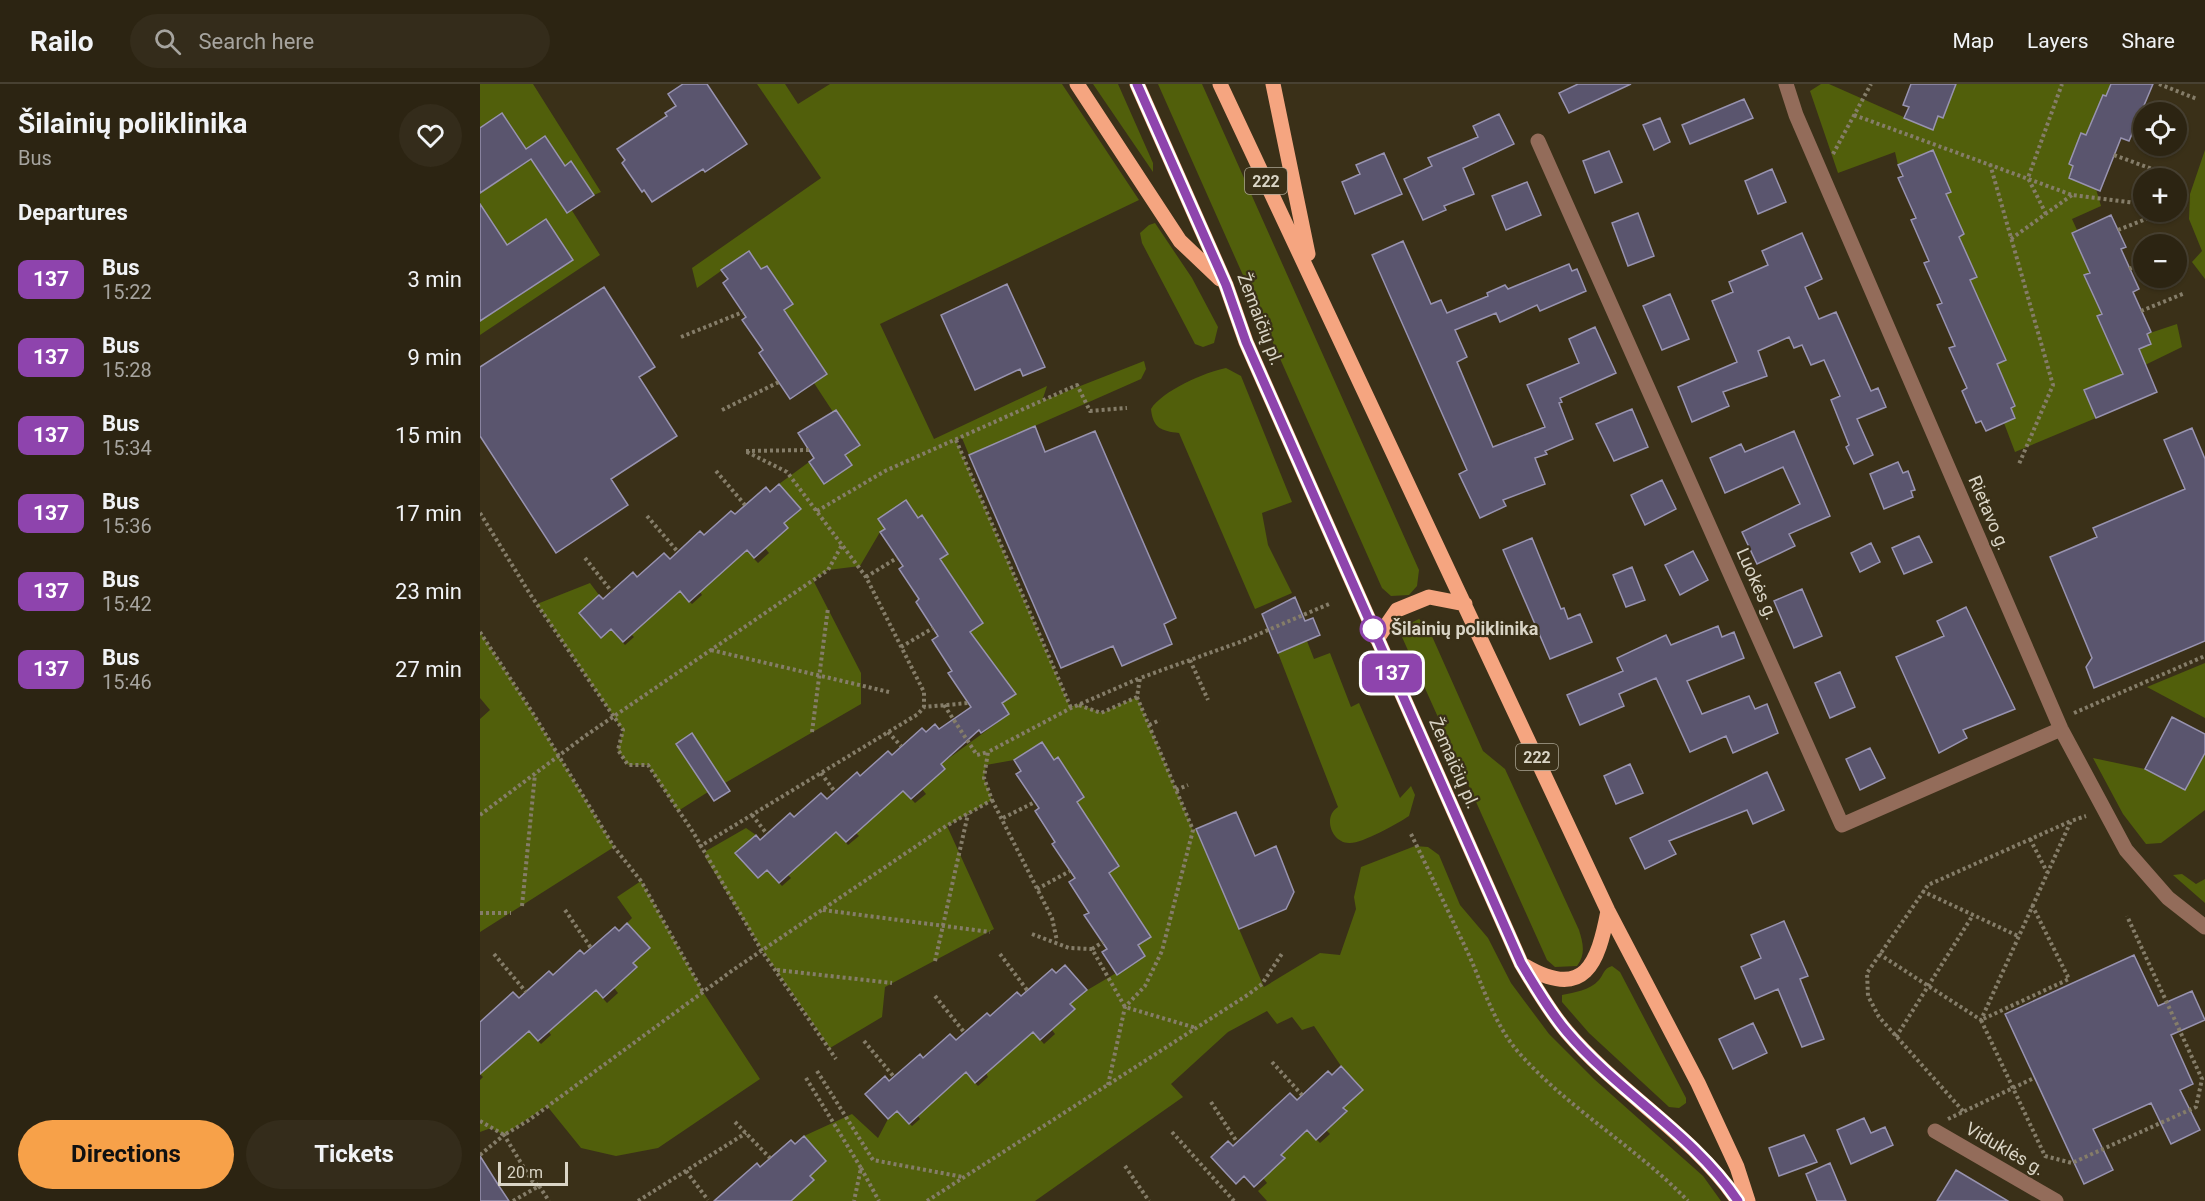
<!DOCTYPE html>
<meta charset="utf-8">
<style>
:root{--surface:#2c2412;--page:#342c1b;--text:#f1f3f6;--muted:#a6a49f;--line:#484132;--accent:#f7a149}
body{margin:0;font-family:Roboto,sans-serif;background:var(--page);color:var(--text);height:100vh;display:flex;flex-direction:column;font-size:22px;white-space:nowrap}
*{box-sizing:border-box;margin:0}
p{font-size:20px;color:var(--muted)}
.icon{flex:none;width:33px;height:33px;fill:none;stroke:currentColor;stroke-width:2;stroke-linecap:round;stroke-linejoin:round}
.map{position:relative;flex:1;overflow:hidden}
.side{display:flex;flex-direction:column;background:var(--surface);width:480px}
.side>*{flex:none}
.badge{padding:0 12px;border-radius:9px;font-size:21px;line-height:39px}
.tools{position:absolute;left:1653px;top:18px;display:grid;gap:12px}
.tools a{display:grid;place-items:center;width:54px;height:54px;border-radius:50%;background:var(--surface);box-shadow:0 2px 4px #0004,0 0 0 2px var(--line);font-size:30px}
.scale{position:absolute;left:18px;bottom:15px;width:70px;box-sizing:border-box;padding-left:6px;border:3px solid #dad5c6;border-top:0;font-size:16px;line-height:21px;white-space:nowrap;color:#dad5c6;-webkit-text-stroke:4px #3a3018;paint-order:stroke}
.map>.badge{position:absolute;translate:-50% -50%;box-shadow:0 0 0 3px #fff}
h2{padding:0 18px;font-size:22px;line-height:54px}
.round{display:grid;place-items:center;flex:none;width:63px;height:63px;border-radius:32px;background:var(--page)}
.head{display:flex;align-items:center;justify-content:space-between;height:102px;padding:0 18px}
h1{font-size:28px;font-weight:700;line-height:45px}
.cta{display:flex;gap:12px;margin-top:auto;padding:12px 18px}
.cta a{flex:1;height:69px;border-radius:36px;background:var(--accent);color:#111;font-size:24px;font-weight:700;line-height:69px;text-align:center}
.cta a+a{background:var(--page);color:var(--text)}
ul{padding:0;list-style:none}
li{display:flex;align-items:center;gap:18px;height:78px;padding:0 18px}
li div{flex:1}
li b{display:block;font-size:22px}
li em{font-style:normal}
li .badge{min-width:66px;font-weight:700;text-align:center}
header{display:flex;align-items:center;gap:36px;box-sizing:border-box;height:84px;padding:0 30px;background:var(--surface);border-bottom:2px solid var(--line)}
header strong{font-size:28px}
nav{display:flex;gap:33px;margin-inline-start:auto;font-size:21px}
.search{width:420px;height:54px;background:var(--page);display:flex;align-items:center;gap:15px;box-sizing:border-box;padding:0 21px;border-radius:33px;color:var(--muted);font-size:22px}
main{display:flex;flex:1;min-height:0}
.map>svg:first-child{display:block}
.green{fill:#515f0b}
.building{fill:#5a556e;stroke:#9893b0;stroke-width:1.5}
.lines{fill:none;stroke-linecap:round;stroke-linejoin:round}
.path{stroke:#857d69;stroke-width:4;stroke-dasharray:3 3;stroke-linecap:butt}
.minor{stroke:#936c5a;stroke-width:15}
.major{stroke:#f5a580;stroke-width:15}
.line-casing{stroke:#fff;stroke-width:14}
.line{stroke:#8e44ad;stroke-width:9}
.stop-dot{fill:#fff;stroke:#8e44ad;stroke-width:3}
.labels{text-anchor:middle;stroke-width:4.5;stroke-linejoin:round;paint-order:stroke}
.shield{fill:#3a3018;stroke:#aaa492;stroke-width:1.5}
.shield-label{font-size:16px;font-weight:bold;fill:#dad5c6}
.street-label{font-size:18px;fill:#dad5c6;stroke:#3a3018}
.stop-label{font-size:18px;font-weight:bold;fill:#dad5c6;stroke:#3a3018;text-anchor:start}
</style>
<header>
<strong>Railo</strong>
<div class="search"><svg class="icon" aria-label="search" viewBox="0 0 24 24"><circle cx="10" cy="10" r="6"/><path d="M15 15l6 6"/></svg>Search here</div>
<nav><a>Map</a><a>Layers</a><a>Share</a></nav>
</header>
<main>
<section class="side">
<div class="head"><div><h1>Šilainių poliklinika</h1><p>Bus</p></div><a class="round"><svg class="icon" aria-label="heart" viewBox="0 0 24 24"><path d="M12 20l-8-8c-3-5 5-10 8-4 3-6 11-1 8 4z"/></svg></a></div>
<h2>Departures</h2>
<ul>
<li><span class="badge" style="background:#8e44ad;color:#fff">137</span><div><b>Bus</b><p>15:22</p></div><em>3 min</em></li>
<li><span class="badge" style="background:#8e44ad;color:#fff">137</span><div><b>Bus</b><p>15:28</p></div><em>9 min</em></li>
<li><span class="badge" style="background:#8e44ad;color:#fff">137</span><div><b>Bus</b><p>15:34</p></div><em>15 min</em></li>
<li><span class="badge" style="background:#8e44ad;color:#fff">137</span><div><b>Bus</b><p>15:36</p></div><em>17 min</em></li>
<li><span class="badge" style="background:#8e44ad;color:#fff">137</span><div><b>Bus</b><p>15:42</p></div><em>23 min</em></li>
<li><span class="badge" style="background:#8e44ad;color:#fff">137</span><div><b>Bus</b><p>15:46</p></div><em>27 min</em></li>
</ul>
<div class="cta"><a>Directions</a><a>Tickets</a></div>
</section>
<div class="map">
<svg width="1725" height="1117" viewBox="0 0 1725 1117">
<rect width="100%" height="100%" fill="#3a3018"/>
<path class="green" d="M0,0H53L121,108L114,111L92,78L85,82L65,52L46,65L22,29L0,44Z
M277,0H305L318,20L350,0H582L659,116L400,240L454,355L567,302L562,317L664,277L666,285L661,295L489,371L482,354L476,356L590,623L599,620L622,629L657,613L713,746L716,745L784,903L840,869L860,871L876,825L874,813L881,783L935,762L948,763L959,771L980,821L1008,854L1031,899L1069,950L1114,995L1223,1092L1241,1117H787L778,1107L787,1099L783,1094L804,1074L801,1071L827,1046L840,1059L850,1050L846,1046L866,1027L863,1024L883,1006L861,982L834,942L822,946L812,933L797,940L787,927L748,948L691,1000L703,1013L555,1117H311L334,1096L330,1092L346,1077L324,1052L372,1030L398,1054L408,1035L417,1027L432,1042L440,1035L438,1032L483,986L498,1002L508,993L506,989L550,944L564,960L575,950L572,946L594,925L590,920L604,908L665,872L658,861L671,853L626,790L639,782L593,720L604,713L578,674L574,676L562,658L534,676L506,681L504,694L512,716L467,742L514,845L405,903L402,933L350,964L283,867L225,773L226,767L266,744L276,751L255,769L278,794L287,786L302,802L311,794L308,791L354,745L368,761L379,752L376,749L399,728L420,703L435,719L446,710L442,705L465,685L461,680L529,630L522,619L535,610L490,548L457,478L468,469L442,432L438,434L426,416L398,435L405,445L400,448L380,482L348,486L333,496L381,589V620L245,699L212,649L196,660L228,708L198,727L168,681H148L138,666L143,646L57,520L110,499L119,511L99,529L121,554L131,545L145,561L154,553L151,550L197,505L212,520L222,511L220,508L263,463L278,479L289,469L285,464L308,444L304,439L320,425L299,400L329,378L344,400L372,381L365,371L356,326L353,328L334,299L347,290L322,253L300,229L312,220L287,182L281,185L269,167L217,204L212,184L341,94Z
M613,0H638L673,79V88Z
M678,0H722L939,486L937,502L929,511L911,512L902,504Z
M1341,0H1349L1453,46L1458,32L1463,34L1476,0H1631L1626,12L1623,11L1606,51L1601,50L1589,80L1593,82L1589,94L1616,105L1621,122L1592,135L1597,146L1592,149L1610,188L1605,191L1642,273L1671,260L1667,250L1697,240L1702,263L1665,281L1616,334L1535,368L1524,339L1535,334L1531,324L1535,322L1517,280L1526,276L1490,196L1497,192L1479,153L1484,150L1466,110L1471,108L1458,77L1447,68L1418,81L1415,68L1358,89L1330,7Z
M1725,66V195L1712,178L1722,167L1709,135L1710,110Z
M51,75L86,128L91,125L120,171L0,251V237L93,176L27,161L0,120V109Z
M675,139L712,194L738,243L734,259L723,263L715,260L662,159L660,149L669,141Z
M746,284L761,292L812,418L782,429L788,461L812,509L775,525L699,349C681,347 673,344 671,325C682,307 725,288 746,284Z
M939,535L947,541L1003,667L1025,685L1099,846C1103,859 1106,870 1097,882L1075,883L1067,876L922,553L923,543Z
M0,548L54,631L134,763L0,848V635L10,626L0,614Z
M827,557L834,575L850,569L871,623L879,619L920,714L931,702L935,711L929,732C917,740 883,759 870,759C852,760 842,733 858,723L798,569Z
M1725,579V634L1667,603Z
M1725,669V726L1681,759L1666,760L1643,730L1613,674L1665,685L1705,706Z
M1702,790L1716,800L1725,795V819L1693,791Z
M161,797L223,908L280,995L178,1064L136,1072L101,1064L67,1022L24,1051L11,1044L0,1048V996L3,993L0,990L46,944L61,960L71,951L69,948L91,928L112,902L127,919L138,909L134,904L157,884L153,879L169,864L147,839L152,834L137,813Z
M1132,882L1140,888L1206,1014V1019L1199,1024L1189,1023L1109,949L1082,918V911C1095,908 1109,907 1119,896C1124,890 1123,885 1132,882Z"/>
<path class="building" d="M203,0H227L267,60L225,88L223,85L172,118L164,106L162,108L142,79L145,76L137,65L187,32L185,29L196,22L188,10Z
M1098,0H1151L1089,29L1079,9Z
M1431,0H1476L1463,34L1458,32L1453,46L1424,34L1429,23L1423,21Z
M1631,0H1673L1649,57L1641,54L1620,107L1589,94L1593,82L1589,80L1601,49L1606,51L1623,11L1626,12Z
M1264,15L1273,34L1210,60L1202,41Z
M22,29L46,65L65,52L85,82L91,77L114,111L87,129L51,75L0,109V44Z
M1019,30L1034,60L983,84L994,110L964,122L966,126L943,136L924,95L952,82L948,74L998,53L993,42Z
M1180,34L1190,58L1174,66L1163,41Z
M1453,66L1471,108L1466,110L1484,150L1479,153L1497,193L1490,196L1526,276L1517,280L1535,322L1531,324L1535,334L1506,347L1501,337L1496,339L1482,307L1487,304L1469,264L1475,262L1457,221L1462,219L1444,179L1449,177L1431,136L1436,134L1418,94L1423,92L1418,81Z
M1129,67L1142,98L1115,109L1103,77Z
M904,69L922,110L875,130L862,98L880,90L876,81Z
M1292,85L1306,118L1278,130L1265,97Z
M1047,98L1061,131L1026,146L1012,112Z
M0,120L27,161L66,135L93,176L0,237Z
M1158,129L1174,172L1148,182L1132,139Z
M1631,131L1646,163L1641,165L1659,205L1653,208L1671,248L1667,250L1671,260L1659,265L1677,308L1616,334L1604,306L1643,290L1617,232L1622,230L1604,191L1610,189L1592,149Z
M1322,149L1342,195L1325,203L1339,235L1356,228L1391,307L1398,304L1406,323L1377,335L1393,371L1374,380L1366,363L1369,361L1351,316L1360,312L1344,276L1331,281L1322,261L1314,264L1309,253L1278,267L1287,292L1243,308L1249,322L1212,338L1198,303L1257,278L1232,217L1253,208L1249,198L1288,181L1282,167Z
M923,157L951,220L961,216L967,229L1008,212L1007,209L1025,201L1028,205L1089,180L1092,187L1097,185L1106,207L1060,227L1057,221L1020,238L1016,229L975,246L987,273L977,278L1013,363L1065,343L1047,301L1099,279L1089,255L1115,243L1136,289L1080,314L1082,318L1079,319L1093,355L1065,367L1067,370L1055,374L1065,400L1023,416L1026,422L1000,434L979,390L987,386L892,171Z
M269,167L281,185L287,182L313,220L304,226L347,290L310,315L279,269L283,266L262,236L266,233L243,199L248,195L241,186Z
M527,200L565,283L543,292L540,285L495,306L461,231Z
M124,203L175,283L159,293L197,352L131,395L148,421L76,469L0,352V283Z
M1190,210L1209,255L1182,266L1163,222Z
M1152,325L1168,363L1134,377L1116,340Z
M356,326L380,361L365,371L372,381L344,400L329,378L334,374L318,349Z
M555,342L565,368L615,347L696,534L684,540L692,560L642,582L633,562L581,584L489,371Z
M1712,344L1725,375V557L1614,604L1606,583L1612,574L1570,473L1617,453L1613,444L1705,405L1684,356Z
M1314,347L1350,432L1309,450L1315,462L1277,480L1262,448L1320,420L1303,383L1245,409L1230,374L1261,360L1265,368Z
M1418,378L1423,389L1428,387L1435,406L1431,407L1433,413L1404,425L1390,390Z
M1182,396L1196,425L1165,441L1151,411Z
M299,400L321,425L304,439L308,444L274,474L267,466L209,518L200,507L143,558L131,545L121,554L99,529L119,511L123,515L153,488L157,493L184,469L190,475L220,447L224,451L251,427L255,430L286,403L290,408Z
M426,416L438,434L442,431L468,470L460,475L503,539L490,548L536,610L522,619L529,630L501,649L499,646L461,680L465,685L431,715L423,707L366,758L356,748L299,799L287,786L278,794L255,769L276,751L280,756L310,729L314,733L341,709L347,715L377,688L380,692L408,667L412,671L442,644L446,648L455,640L459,645L491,623L468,589L472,587L452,556L458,552L436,518L439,515L419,485L423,482L400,448L405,445L398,435Z
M1439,452L1452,478L1424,490L1412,464Z
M1052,454L1081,525L1084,524L1088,535L1100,530L1112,558L1070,575L1023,466Z
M1391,459L1400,478L1380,488L1371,469Z
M1213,467L1228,496L1200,511L1185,481Z
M1152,483L1165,516L1146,523L1133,491Z
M1322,505L1342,552L1314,564L1294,517Z
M815,513L825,537L833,534L840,551L798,569L782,530Z
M1486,523L1535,625L1483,646L1487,654L1459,669L1416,573L1464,552L1457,537Z
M1238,542L1242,553L1254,548L1264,574L1207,597L1222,630L1269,612L1275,625L1287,620L1298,649L1253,669L1246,652L1210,668L1176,594L1139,610L1144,622L1100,641L1087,611L1143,587L1137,574L1186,551L1191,561Z
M1360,588L1375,623L1350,634L1335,599Z
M1692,633L1725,650V669L1705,706L1665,685Z
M212,649L250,707L234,717L196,660Z
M562,658L574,676L578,673L604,713L597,718L639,782L629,789L671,853L658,861L665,872L637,891L622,868L627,865L604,831L609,829L589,798L595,794L572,760L575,758L555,727L559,724L536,690L541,687L534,676Z
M1390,664L1405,694L1380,706L1366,675Z
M1150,680L1163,709L1136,720L1124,692Z
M1287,688L1304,726L1273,740L1267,726L1189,757L1196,770L1165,785L1150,754Z
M756,728L775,772L796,762L814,808L806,825L759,845L716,745Z
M1304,837L1328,892L1320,895L1344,955L1322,963L1298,905L1275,915L1261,883L1281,874L1271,851Z
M147,839L170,864L153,879L157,883L123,914L116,906L58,957L49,947L0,990V938L33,908L39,914L69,887L73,891L100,866L104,870L135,843L139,847Z
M1654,871L1678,922L1712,907L1725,936L1691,951L1713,1000L1700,1006L1720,1046L1691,1060L1671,1019L1613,1045L1633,1086L1604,1100L1525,930Z
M585,881L607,906L590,920L595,925L560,956L553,948L495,999L486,988L429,1040L417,1027L408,1035L385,1010L405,992L409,997L440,970L443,974L470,950L476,956L507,929L510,932L537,908L541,912L572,885L576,889Z
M1273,939L1287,969L1253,985L1239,955Z
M861,982L883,1006L863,1024L867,1027L836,1056L827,1046L801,1071L805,1074L774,1103L764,1092L756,1100L731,1073L748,1057L753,1062L810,1009L817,1016L848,987L852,991Z
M1384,1034L1391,1049L1405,1043L1413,1061L1371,1080L1357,1046Z
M1324,1051L1337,1078L1299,1092L1289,1064Z
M324,1052L346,1077L330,1092L334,1096L311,1117H234L277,1079L280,1083L311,1056L315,1060Z
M0,1072L19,1102L29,1117H0Z
M1350,1079L1366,1117H1337L1326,1090Z
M1476,1086L1528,1117H1457Z"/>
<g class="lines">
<path class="path" d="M1679,0L1717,15
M1374,31L1592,111L1664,120
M1658,34L1664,36
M1696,49L1706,52
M1353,70L1391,0
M1634,71L1694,93
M1510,80L1573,301L1539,380
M1566,130L1548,94L1582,0
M1638,146L1684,128
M1531,155L1592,111
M1649,185L1664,179
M1661,227L1705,209
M201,253L263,228
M242,326L299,298
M476,356L591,624
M329,366L265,367L307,388L362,461L386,493L444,608V623
M236,387L265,421
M337,427L405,387L597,301L610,327L647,324
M0,429L50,510L143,646L138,666L148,681H168L213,748L282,867L356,975
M167,432L198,468
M105,474L132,508
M386,493L417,474
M0,548L54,631L134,763L161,797L223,908
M421,563L453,544
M231,566L409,608
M710,576L728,616
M464,621L497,671L508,668
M599,621L621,629L657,613L660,594L760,558L849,520
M1594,629L1725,572
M669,641L680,636
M332,648L348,524
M408,648L421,662
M341,689L355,708
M696,706L708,701
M512,716L572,834L577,857
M0,731L105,652L348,486L362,461
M272,731L287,750
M523,734L555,718
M931,750C950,789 969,829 988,869C1004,904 1014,941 1040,970C1090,1026 1156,1063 1208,1117
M1550,755L1567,788
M219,763L438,630L444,623L488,619
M557,805L590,787
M1442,807L1538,852
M1552,821L1589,895L1501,936L1565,1072L1592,1079L1716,1023L1722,995L1647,832
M42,822L55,690
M85,826L111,864
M343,826L510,848
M0,829H31
M552,850L589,864L612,865L645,923L716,944
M612,865L623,858
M14,870L46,908
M520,870L547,906
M1399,870L1501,936L1591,737L1606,732
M455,877L488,730
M297,886L412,899
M455,912L484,948
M1416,953L1493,831
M384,957L414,993
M792,978L822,1011
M337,987L393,1076L483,1093
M326,994L381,1084L374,1117
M628,1001L645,923L665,902L682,867L713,746L657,613
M731,1018L757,1058
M1483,1027L1399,933L1388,912L1387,889L1448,801L1591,737
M1468,1035L1554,994
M0,1037L24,1051L49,1036L253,886L466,742L512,716L504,694L508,668L591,624L660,594
M255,1038L290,1074
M692,1048L754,1117
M0,1071L24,1051L52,1097L59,1102
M645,1082L669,1117
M381,1084L399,1117
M206,1087L228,1116
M33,1117L59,1102L69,1117
M158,1117L266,1049
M447,1117L769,910L782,900L803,868"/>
<path class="minor" d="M1306,0L1316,31L1581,645L1646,766L1688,814L1725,843
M1058,57L1362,741L1581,645
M1455,1047L1576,1117"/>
<path class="major" d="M597,0L700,157L740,195
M657,0L746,201L766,258L1041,879C1055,902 1069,927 1087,948C1139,1009 1212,1050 1258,1117
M740,0L1128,827L1218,999L1257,1083L1268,1117
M793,0L828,170
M897,555L917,526L949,513L985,520
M1045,882C1105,917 1118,879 1128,827"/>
</g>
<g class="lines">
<defs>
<path id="line" d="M657,0L746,201L766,258L1041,879C1055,902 1069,927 1087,948C1139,1009 1213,1050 1258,1117"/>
</defs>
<use href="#line" class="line-casing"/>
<use href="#line" class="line"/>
</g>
<circle class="stop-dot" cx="893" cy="545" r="12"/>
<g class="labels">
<g class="shield">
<rect x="765" y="84" width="42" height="26" rx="4.5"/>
<rect x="1036" y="660" width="42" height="26" rx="4.5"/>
</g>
<g class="shield-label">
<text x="786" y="103">222</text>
<text x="1057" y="679">222</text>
</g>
<g class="street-label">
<text transform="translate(780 235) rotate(69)" y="6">Žemaičių pl.</text>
<text transform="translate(1509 429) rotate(67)" y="6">Rietavo g.</text>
<text transform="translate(1277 500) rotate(66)" y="6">Luokės g.</text>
<text transform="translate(974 679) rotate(66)" y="6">Žemaičių pl.</text>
<text transform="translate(1525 1065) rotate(30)" y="6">Viduklės g.</text>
</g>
<g class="stop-label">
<text x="911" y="551">Šilainių poliklinika</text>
</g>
</g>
</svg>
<div class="tools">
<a><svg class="icon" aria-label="locate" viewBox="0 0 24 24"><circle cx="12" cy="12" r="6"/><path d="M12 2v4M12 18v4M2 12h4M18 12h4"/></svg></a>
<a>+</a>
<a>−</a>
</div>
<div class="scale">20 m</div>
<b class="badge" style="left:912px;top:589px;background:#8e44ad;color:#fff">137</b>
</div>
</main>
